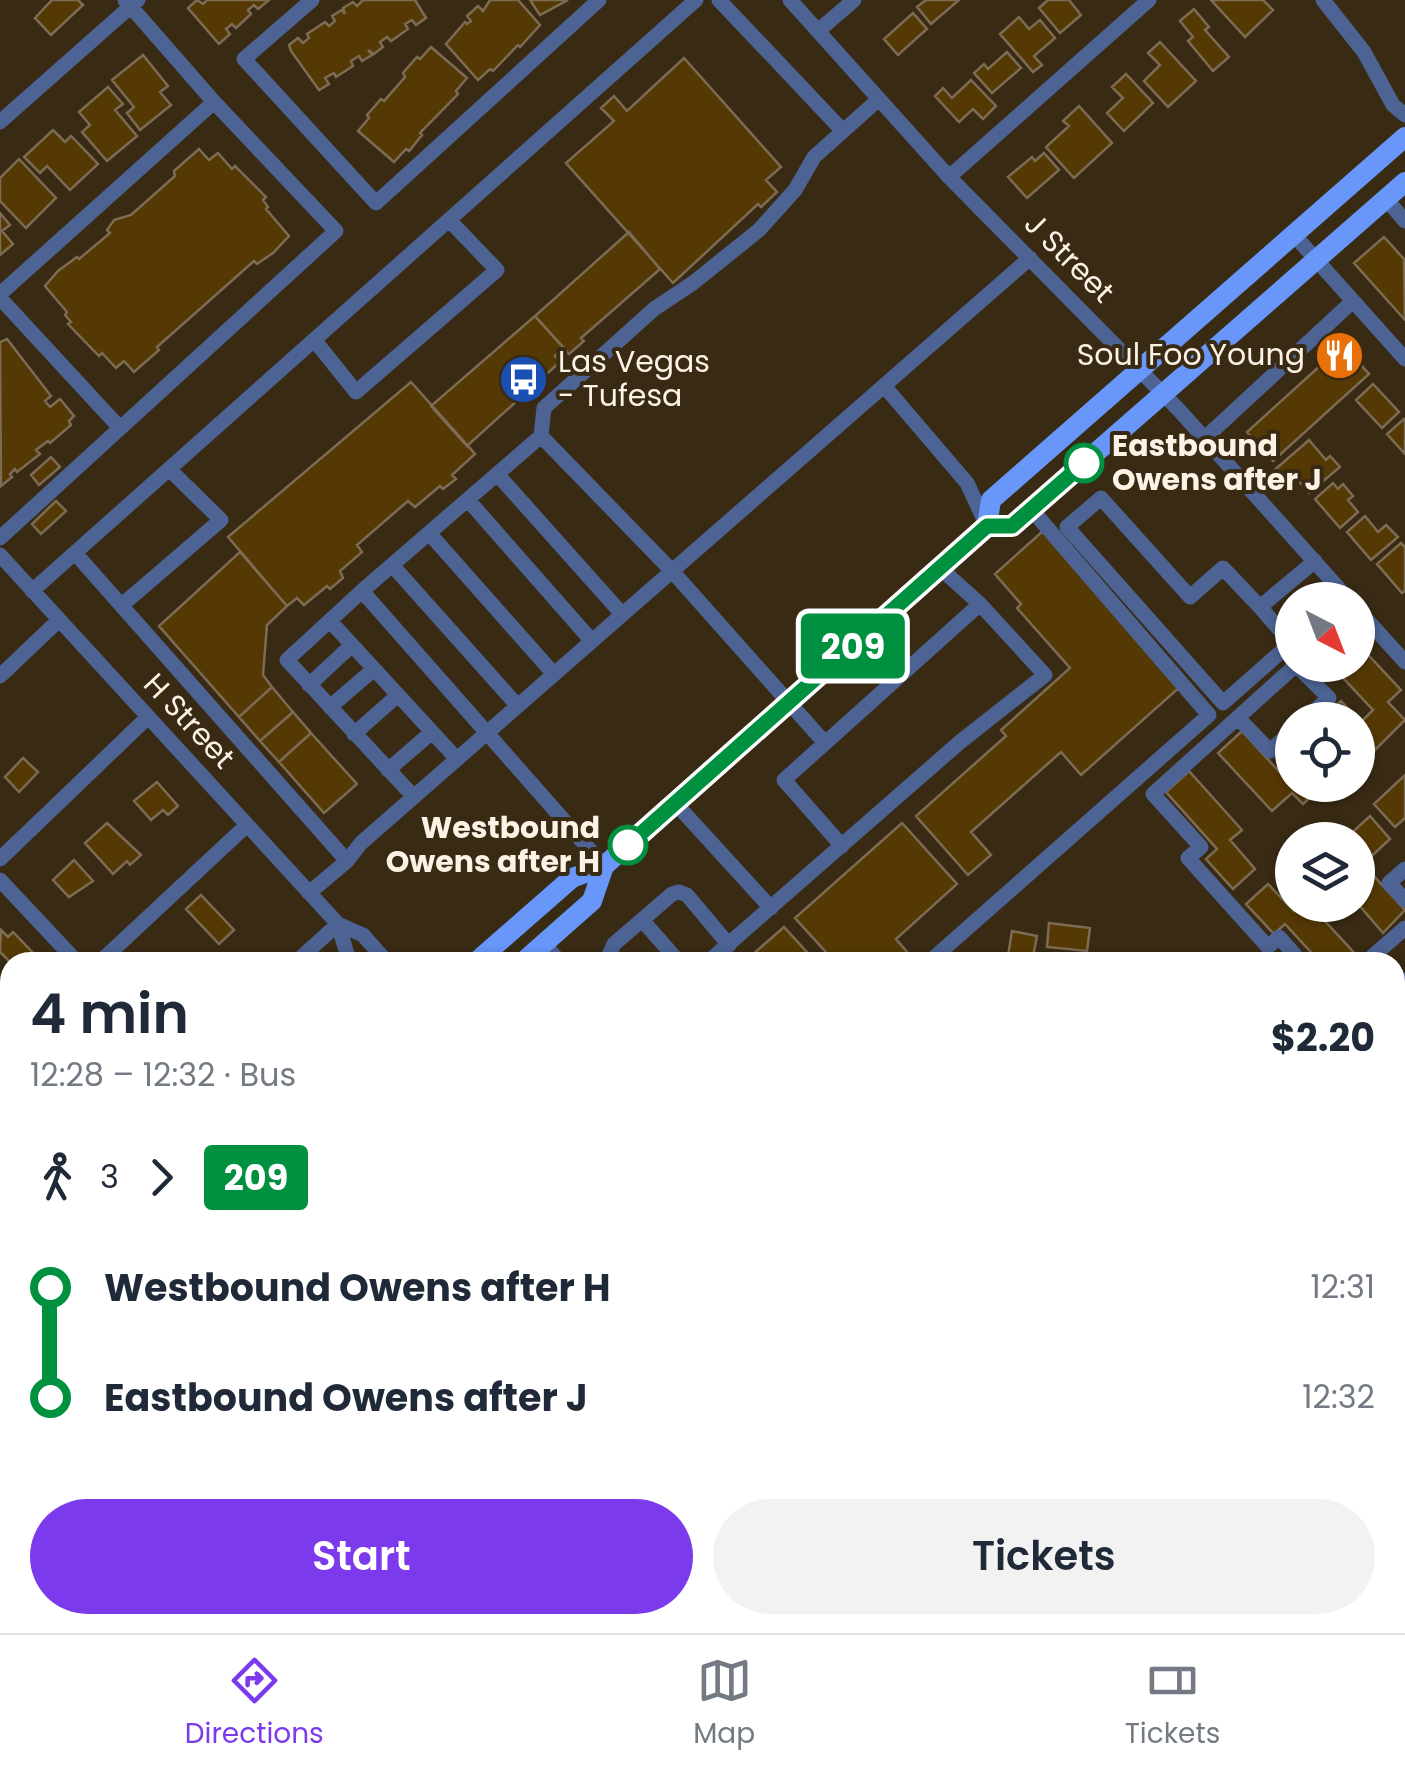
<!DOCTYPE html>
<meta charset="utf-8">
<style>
:root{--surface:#fff;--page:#f2f2f3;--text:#1f2937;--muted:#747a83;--line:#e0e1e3;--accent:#7c3aed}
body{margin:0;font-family:Poppins,sans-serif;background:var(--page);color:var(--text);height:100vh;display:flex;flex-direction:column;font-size:38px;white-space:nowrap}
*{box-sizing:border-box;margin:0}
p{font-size:32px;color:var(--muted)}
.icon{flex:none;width:55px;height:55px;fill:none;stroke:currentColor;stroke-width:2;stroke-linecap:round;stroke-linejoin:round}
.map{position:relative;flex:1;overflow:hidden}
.drawer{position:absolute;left:0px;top:952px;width:1405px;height:682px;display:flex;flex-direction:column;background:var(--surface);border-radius:30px 30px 0 0;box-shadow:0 2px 8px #0004}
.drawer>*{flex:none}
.badge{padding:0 20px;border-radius:8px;font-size:35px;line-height:65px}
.needle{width:65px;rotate:138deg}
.fabs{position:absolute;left:1275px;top:582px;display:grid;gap:20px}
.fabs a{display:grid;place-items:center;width:100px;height:100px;border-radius:50%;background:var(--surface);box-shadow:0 2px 8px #0004;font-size:50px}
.map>.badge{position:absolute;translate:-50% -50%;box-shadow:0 0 0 5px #fff}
.legs{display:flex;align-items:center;gap:15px;height:110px;padding:0 30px;font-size:32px}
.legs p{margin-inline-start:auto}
.headline{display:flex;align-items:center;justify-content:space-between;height:170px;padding:0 30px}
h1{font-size:55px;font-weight:600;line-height:75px}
.primary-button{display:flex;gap:20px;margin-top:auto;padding:20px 30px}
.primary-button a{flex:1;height:115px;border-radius:60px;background:var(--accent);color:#fff;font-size:40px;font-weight:600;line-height:115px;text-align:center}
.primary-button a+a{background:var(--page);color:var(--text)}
ul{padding:0 30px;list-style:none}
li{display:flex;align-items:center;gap:35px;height:110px;font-size:38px}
li i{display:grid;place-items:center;width:15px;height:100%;margin:0 12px;background:currentColor}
li i::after{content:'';width:25px;height:25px;margin:-12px;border:8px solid;border-radius:50%;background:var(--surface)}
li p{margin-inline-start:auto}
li:first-child i{background:linear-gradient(#0000 50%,currentColor 0)}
li:last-child i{background:linear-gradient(currentColor 50%,#0000 0)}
.dock{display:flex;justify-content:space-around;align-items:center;height:140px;border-top:2px solid var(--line);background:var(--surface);font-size:28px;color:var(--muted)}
.dock a{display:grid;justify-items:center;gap:5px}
.dock .active{color:var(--accent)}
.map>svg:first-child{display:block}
.building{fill:#553905;stroke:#7d6c54;stroke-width:2.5}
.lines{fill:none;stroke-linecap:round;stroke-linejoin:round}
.minor{stroke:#4c6393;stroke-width:15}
.major{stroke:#6896f9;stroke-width:20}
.line-1-casing{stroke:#fff;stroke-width:22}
.line-1{stroke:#009140;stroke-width:15}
.stop-1-dot{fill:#fff;stroke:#009140;stroke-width:5}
.labels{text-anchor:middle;stroke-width:8;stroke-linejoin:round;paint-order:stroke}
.street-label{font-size:30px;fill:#fcf2e5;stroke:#392a14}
.poi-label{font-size:30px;fill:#fcf2e5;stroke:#392a14;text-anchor:end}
.stop-label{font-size:30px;font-weight:bold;fill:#fcf2e5;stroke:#392a14;text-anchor:start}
</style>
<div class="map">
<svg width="1405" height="1633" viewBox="0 0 1405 1633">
<rect width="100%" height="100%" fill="#392a14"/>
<path class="building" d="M52,0H78L83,5L51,35L35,18Z
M197,0L203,4L207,0H269L258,9L254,5L248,10L251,14L236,28L232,24L226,29L230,34L219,44L188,8Z
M415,0L426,18L416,25L412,20L405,24L408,29L391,41L387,37L380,42L383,47L374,54L368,50L372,55L362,61L359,56L351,61L353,66L336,77L334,73L325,78L329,84L319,90L291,51L289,45L298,38L303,43L309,38L307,34L325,22L329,26L335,21L332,16L342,10L345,14L343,8L353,2L357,6L363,0Z
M490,0H518L540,25L520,47L518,45L493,71L490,69L478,80L446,44L465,22L467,24L471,21L467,16L478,6L483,11Z
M530,0H568L540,15Z
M926,0H959L931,24L917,7Z
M1048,0H1069L1081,15L1060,33L1039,8Z
M1211,0H1263L1273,10L1245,37Z
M1194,9L1209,27L1205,30L1229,57L1213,71L1188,41L1193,37L1180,21Z
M913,13L927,29L898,55L884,39Z
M1019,17L1029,29L1040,20L1055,38L1034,56L1042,65L1033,72L1000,34Z
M1160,42L1196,81L1168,107L1144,81L1160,65L1148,53Z
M431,47L467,78L456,91L458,94L420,133L422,135L409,151L406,149L394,162L358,131L369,118L367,115L381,99L384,101L405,77L403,73L417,57L420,59Z
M1007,52L1021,68L992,93L974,73L984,64L988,69Z
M143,55L168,86L160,92L171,105L140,130L127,113L134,107L112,80Z
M684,58L781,167L766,180L777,192L761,207L758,204L673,283L566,163L614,121L601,108L614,96L627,111Z
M1126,74L1153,103L1124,131L1107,113L1123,98L1112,87Z
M971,80L996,106L983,119L973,109L959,122L935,96L943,88L952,98Z
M108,87L123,104L115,110L137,136L107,161L82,132L90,125L79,112Z
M1079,106L1112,143L1074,178L1046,147L1069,126L1063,121Z
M53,130L65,142L71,136L98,164L70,190L47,166L40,173L24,157Z
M199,149L209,160L218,153L232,169L235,166L266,197L263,200L268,207L266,209L289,236L273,253L257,264L254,261L157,347L159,350L134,372L124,361L116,368L102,353L99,356L68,324L71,322L65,315L67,312L45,286L58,271L77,257L79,259L110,233L107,230L114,220L131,215L175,176L174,171Z
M1044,153L1059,170L1027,198L1008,177L1032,157L1035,161Z
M19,159L56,198L26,228L0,201V178Z
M0,213L10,225L2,231L13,244L0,255Z
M629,232L660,269L581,338L584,341L569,354L535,316Z
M1384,237L1404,259L1405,320L1354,263Z
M535,316L564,348L555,356L560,362L467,446L431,406Z
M7,339L51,396L45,401L50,407L60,399L74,416L69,421L71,425L50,443L48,441L36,450L40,454L17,472L15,469L10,474L12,477L1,486L0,342Z
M1343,345L1369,374L1273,461L1247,432Z
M411,382L475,454L452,475L456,479L443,489L440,486L415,507L408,501L357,545L362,552L340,571L343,578L330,589L327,586L304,605L297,598L287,606L228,537Z
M1373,384L1399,412L1382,428L1356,400Z
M1404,419L1405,420V454L1387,434Z
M1309,440L1326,460L1330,456L1340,467L1309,493L1291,472L1278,482L1271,473Z
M51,457L60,467L39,485L31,475Z
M1333,483L1338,489L1343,484L1353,496L1348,500L1358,512L1340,528L1315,499Z
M56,501L66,511L41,534L32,524Z
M1365,516L1378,532L1386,525L1398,537L1371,560L1347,532Z
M1044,530L1181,686L1081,775L1061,752L971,832L991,855L968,875L916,816L1006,736L1001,730L1070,668L1017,608L1021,604L995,574Z
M1401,543L1405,547V591L1402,593L1377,564Z
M240,552L287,606L267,625L263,675L272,687L239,717L159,626Z
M1358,644L1401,690L1388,702L1405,720L1358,767V725L1373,710L1331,665H1358Z
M272,687L293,712L260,741L239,717Z
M1341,701L1352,713L1344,720H1320Z
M293,712L311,733L279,762L260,741Z
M1242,731L1285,778L1292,771V785H1324L1303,804L1292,793L1272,811L1218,753Z
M311,733L357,784L324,813L279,762Z
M23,758L38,772L19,792L5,777Z
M1189,771L1242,830L1230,840L1255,869L1233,889L1206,859L1217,849L1166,792Z
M1405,775V818L1395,827L1374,804Z
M157,782L178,806L168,815L163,810L151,820L134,801Z
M1370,816L1390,839L1363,864L1405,910L1383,933L1358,904V840H1344Z
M107,823L141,855L130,865L127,861L113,874L85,843Z
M902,823L957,884L896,939L915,961L913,962H835L795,918Z
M74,860L93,881L69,897L53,880Z
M1268,884L1294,911L1301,905H1310L1359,958L1355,962H1320L1285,924L1274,934L1246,904Z
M201,895L234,930L219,944L186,909Z
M1049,923L1090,928L1087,951L1047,947Z
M784,927L816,962H744Z
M1,930L8,937L13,932L37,957L32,962H10L0,952Z
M1012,931L1037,936L1032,962H1007Z
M1405,994V1027L1404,1028L1395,1019V1003Z
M1395,1040L1405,1050V1087L1395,1076Z
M1396,1125L1405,1135V1170L1395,1159Z
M1402,1298L1405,1301V1337L1395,1325V1305Z
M1405,1533V1579L1395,1568V1542Z
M10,1586V1611L0,1620V1590L3,1592Z
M1395,1592L1405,1603V1626L1398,1633H1380L1372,1625H1395Z
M1304,1625H1355L1356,1626L1349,1633H1295Z"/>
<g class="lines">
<path class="minor" d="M125,0L214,102
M312,0L244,59L376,203L599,0
M719,0L842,130
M790,0L949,177L1179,410L1349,600
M1323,0L1364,52L1393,105L1405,115
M818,31L854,0
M0,122L138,0
M949,177L1149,0
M1386,199L1405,221
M1295,236L1405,359
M0,294L214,102L336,231L0,538
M0,298L120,428
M315,341L356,392L497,270L449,220
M885,387L967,483L987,526
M541,436L672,571L825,743
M1205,438L1353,301
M497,474L622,614
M468,500L591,640
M429,533L553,673
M75,553L347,861L309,893
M0,555L338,924L363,935L387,962
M392,565L516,704
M32,591L696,0
M362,591L287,660L414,797
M122,605L221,520L169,469
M1260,607L1223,568L1190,597L1101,498L1067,527L1223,703L1291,643L1260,607L1315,561
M1358,610L1405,662
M330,621L456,758
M0,676L59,620
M309,685L352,645
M330,707L374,669
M1238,718L1270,751L1292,731
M354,734L398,695
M388,770L432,732
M676,804L771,908
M842,846L784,780L980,604
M0,859L148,717
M347,861L361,843L1030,258
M604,866L362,591L541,436L544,408L654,309L693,283L759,230L795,190L814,157L879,99
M1405,869L1389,883L1405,900
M0,880L77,962
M642,920L679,962
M338,924L348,957L353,962
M544,944L560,962
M100,962L247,825
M296,962L338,924
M613,962L610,953L614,944L672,894L679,892L687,895L729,945
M708,962L960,742L1045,675L980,604L940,568
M929,962L1209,715L1032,510
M1301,962L1279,937L1268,947L1188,858L1201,847L1153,794L1296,665L1329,698L1304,720
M1366,962L1405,928
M1395,990L1405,980
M0,1057L10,1047
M1395,1084L1405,1095
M1395,1253L1405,1264
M0,1290L10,1314
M1395,1485L1405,1476
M0,1509L10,1520
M684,1625L691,1633
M945,1625L951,1633
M156,1633L164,1625
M454,1633L462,1625
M1228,1633L1237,1625"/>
<path class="major" d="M987,526H1012L1405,182
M476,962L572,878L604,866L987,526L991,500L1405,137
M523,962L592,901L604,866
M0,1247L10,1238
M0,1433L10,1424"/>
</g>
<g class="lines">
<defs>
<path id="line-1" d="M628,845L987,526H1012L1084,463"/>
</defs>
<use href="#line-1" class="line-1-casing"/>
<use href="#line-1" class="line-1"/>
</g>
<defs>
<symbol id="restaurant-disc" viewBox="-11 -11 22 22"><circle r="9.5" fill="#e8710a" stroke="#392a14"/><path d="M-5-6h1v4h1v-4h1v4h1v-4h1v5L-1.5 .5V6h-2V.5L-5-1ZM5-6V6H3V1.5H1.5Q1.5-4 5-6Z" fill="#fff"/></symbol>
<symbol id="bus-disc" viewBox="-11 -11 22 22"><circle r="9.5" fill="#1a4fb4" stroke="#392a14"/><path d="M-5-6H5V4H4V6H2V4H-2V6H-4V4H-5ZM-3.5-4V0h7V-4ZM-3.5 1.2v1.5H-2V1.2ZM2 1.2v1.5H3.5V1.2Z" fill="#fff"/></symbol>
</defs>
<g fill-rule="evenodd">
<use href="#restaurant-disc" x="1312" y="328" width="55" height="55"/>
<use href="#bus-disc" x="496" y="352" width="55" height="55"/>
</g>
<g class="stop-1-dot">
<circle cx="1084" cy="463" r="18"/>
<circle cx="628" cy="845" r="18"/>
</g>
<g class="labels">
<g class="street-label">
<text transform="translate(1069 258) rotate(45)" y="10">J Street</text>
<text transform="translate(189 721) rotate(47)" y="10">H Street</text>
</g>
<g class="poi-label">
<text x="1305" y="365">Soul Foo Young</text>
<text x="558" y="372" text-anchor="start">Las Vegas<tspan x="558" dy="34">- Tufesa</tspan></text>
</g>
<g class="stop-label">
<text x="1112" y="456">Eastbound<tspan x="1112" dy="34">Owens after J</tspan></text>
<text x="600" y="838" text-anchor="end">Westbound<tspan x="600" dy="34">Owens after H</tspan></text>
</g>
</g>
</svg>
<div class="fabs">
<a><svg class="needle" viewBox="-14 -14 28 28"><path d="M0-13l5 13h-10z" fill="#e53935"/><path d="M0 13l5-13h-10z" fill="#747a83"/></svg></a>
<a><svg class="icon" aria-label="locate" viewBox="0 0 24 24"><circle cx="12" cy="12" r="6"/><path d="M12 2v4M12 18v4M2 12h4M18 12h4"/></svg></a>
<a><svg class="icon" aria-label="layers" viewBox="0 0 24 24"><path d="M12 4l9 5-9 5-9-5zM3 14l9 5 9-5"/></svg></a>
</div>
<b class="badge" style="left:853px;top:646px;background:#009140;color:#fff">209</b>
<section class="drawer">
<div class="headline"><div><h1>4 min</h1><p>12:28 – 12:32 · Bus</p></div><b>$2.20</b></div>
<div class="legs"><svg class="icon" aria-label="walk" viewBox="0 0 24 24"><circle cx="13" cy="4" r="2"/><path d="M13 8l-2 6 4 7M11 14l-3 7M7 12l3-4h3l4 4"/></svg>3<svg class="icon" aria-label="forward" viewBox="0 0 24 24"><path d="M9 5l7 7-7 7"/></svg><b class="badge" style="background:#009140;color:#fff">209</b></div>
<ul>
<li><i style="color:#009140"></i><b>Westbound Owens after H</b><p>12:31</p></li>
<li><i style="color:#009140"></i><b>Eastbound Owens after J</b><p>12:32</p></li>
</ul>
<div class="primary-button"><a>Start</a><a>Tickets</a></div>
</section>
</div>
<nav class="dock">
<a class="active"><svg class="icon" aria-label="directions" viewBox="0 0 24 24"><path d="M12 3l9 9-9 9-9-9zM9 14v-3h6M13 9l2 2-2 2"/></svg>Directions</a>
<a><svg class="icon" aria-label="map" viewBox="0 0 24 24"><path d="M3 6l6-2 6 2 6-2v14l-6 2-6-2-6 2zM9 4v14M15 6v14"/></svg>Map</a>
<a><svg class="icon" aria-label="tickets" viewBox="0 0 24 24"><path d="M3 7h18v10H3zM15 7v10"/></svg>Tickets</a>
</nav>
